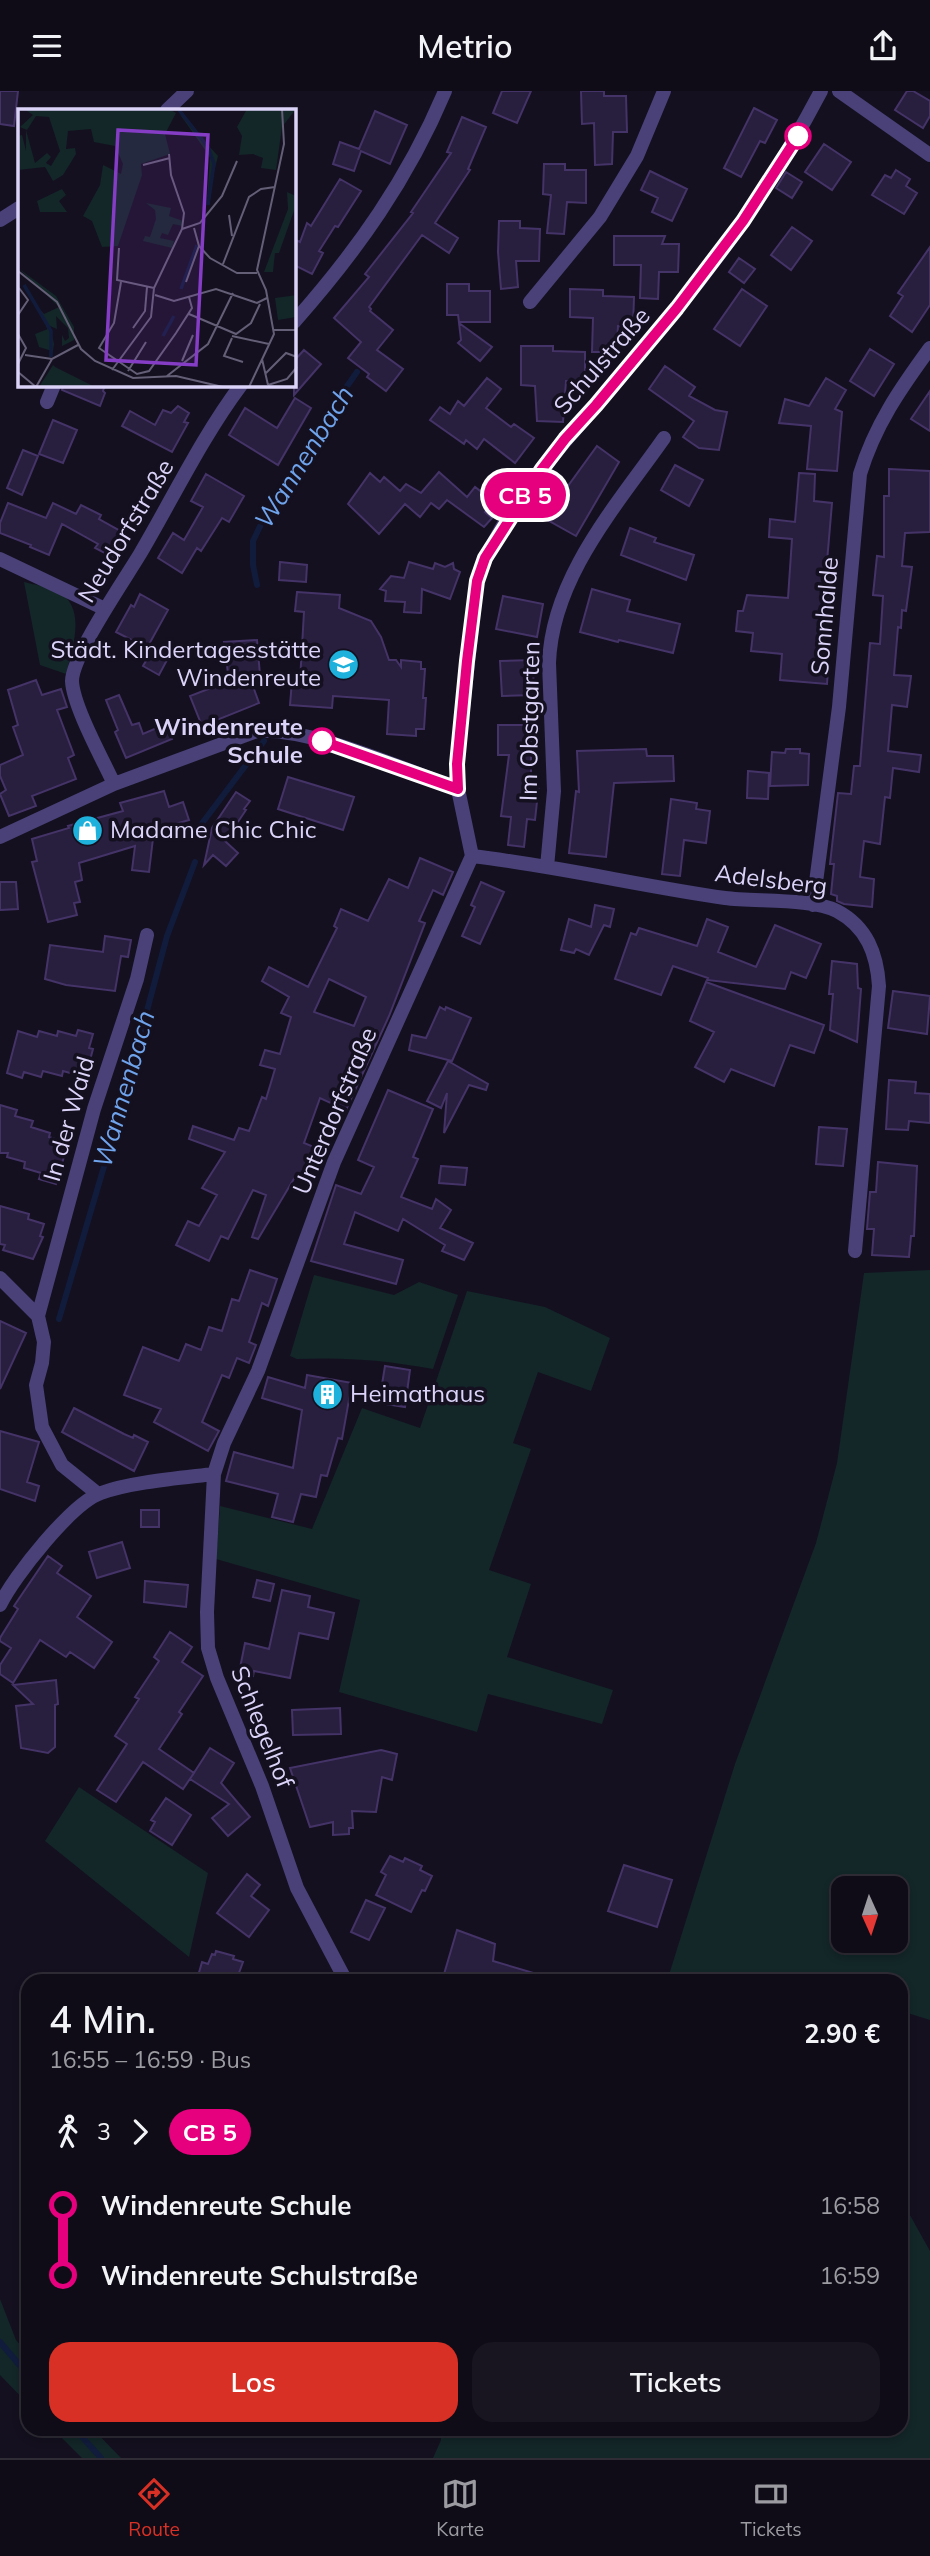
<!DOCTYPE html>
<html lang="de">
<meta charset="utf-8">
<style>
:root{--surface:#0f0c17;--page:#181520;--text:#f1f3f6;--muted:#9b9ba1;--line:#2f2c36;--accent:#d93025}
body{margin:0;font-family:Mulish,sans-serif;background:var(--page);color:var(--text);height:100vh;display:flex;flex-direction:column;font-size:26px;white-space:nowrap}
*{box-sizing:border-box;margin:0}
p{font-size:23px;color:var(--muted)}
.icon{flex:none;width:38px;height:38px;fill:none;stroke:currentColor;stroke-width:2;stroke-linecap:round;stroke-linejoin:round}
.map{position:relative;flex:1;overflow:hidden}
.sheet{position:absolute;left:21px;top:1883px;width:887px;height:462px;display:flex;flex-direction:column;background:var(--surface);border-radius:21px;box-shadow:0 4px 10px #0003,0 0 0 2px var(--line)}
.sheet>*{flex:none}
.badge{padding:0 14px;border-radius:23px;font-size:24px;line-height:46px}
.needle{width:46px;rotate:177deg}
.controls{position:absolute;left:831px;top:1785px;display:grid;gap:14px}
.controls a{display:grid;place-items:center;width:77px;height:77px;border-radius:14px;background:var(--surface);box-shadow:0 4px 10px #0003,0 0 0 2px var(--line);font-size:35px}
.map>.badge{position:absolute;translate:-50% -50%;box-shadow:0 0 0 4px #fff}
.legs{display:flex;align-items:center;gap:10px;height:77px;padding:0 28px;font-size:23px}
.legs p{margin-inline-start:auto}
.head{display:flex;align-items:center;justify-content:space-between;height:119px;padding:0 28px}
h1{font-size:38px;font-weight:600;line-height:52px}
.cta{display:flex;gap:14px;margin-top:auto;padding:14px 28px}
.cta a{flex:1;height:80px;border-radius:21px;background:var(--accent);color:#fff;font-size:28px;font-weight:600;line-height:80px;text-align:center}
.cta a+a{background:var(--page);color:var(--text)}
ul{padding:0 28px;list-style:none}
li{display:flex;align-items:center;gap:24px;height:70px;font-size:26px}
li i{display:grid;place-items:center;width:10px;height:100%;margin:0 9px;background:currentColor}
li i::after{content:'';width:18px;height:18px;margin:-9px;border:5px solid;border-radius:50%;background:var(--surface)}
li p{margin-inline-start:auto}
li:first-child i{background:linear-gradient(#0000 50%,currentColor 0)}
li:last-child i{background:linear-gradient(currentColor 50%,#0000 0)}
header{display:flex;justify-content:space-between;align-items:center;height:91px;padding:0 28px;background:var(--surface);font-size:32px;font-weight:600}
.tabs{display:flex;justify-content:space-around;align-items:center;height:98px;border-top:2px solid var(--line);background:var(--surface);font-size:19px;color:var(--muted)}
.tabs a{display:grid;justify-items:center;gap:4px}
.tabs .on{color:var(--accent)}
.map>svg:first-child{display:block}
.green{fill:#132628;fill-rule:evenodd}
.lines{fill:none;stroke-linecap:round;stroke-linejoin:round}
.stream{stroke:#111c3c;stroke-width:6}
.building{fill:#281e3e;stroke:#443367;stroke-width:2;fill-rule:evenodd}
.minor{stroke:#494178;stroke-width:14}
.line-1-casing{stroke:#fff;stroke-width:16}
.line-1{stroke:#e6007e;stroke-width:10}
.stop-1-dot{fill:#fff;stroke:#e6007e;stroke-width:3.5}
.labels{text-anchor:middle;stroke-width:7;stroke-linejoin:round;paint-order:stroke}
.street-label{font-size:24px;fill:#dcd3f9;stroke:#14101f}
.poi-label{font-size:24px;fill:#dcd3f9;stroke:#14101f;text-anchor:start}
.stop-label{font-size:24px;font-weight:bold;fill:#dcd3f9;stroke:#14101f;text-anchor:end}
.water-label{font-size:26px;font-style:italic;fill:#6fa3ec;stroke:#14101f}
.inset-river{fill:none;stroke:#111c3c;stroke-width:3.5}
.inset-road{fill:none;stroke:#645e76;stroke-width:2}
.view{fill:#853dc5;fill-opacity:0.15;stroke:#853dc5;stroke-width:3.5}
.inset-edge{fill:none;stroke:#dcd3f9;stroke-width:3.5}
</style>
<header><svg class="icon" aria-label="menu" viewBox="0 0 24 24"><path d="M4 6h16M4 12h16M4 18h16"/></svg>Metrio<svg class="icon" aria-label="share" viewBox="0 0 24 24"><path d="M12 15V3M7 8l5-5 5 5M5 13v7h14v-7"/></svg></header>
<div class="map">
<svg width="930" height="2367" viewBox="0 0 930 2367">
<rect width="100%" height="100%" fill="#14101f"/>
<path class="green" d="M24,491C34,494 47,495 57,500C88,516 72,558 66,583L40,574Z
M930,1179V1929L901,1920V1890H667L735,1673L816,1452L837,1372L864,1182ZM844,1797H896V1850H844Z
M314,1184L394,1204L419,1191L458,1204L433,1278C384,1269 346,1266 297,1268L290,1265Z
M467,1200L545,1216L610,1247L591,1300L538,1281L513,1352L531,1358L489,1479L531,1493L507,1566L613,1599L602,1633L488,1603L477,1641L339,1601L360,1509L216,1468L220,1415L312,1438L362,1317L420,1337Z
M79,1696L208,1782L189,1866L45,1750Z
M901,2108L930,2160V2367H433L441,2349V2338H901Z
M0,2208L16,2249L28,2263V2313L0,2284Z
M53,2338H93L121,2367H82Z"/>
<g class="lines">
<path class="stream" d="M257,494L253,474V450L265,425L300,374L329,321L357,281
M194,743L264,650
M59,1228L116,1035L167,845L195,771
M0,2251L28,2284
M75,2338L101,2367"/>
</g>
<path class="building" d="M0,0H18L14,35L0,33Z
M502,0H531L517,32L493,22Z
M581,0H604V5H626L627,41H613L612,73L595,74L594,32L582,33Z
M907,0H913L930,10V25L923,37L895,19Z
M754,17L777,29L765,52L760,50L741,86L724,77Z
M375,20L407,34L390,73L361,60L354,80L333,73L340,51L359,58Z
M462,26L486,36L468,78L470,79L435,132L458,147L449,162L422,144L369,216L371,218L370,220L393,239L377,259L403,278L386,300L367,286L369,283L348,267L361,251L334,227L369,186L365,183L413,122L411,121L451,62L447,61Z
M824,53L851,71L832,99L805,81Z
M544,73H565V79H586V112L567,111L564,143L547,142L551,104L543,103Z
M896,79L910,88L906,95L917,102L904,123L872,104L885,84L891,87Z
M650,80L687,98L672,130L652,121L658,107L641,99Z
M786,81L802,91L792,107L776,97Z
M340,88L361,100L338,136L335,135L319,160L323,162L312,183L294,174V148L300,151L307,132L311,135Z
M499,130H520V137L540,138L539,170H516L518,196L501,198L498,161Z
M792,136L812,150L791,179L771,164Z
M614,145H665L662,153H679L678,181H659L658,208L640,207L641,174H614Z
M930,156V214L912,241L890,225L903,205L898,202Z
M739,167L755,178L744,192L729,181Z
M447,193H469V200H490V231H459L458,224H447Z
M570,198L603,199V205L634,206L633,236L618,235L617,253H610V261H592L593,227L570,226Z
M742,198L767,215L740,255L714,238Z
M459,232L492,256L480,270L458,252L461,249Z
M521,255H553V260L585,261V290H566L563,331L537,330L535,295L521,294Z
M870,258L894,273L874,305L850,290Z
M304,259L321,273L294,304V270Z
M665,275L695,296L689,305L715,319L727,321L719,359L699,357L683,346L694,330L649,298Z
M487,287L501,298L486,317L511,336L514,333L534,347L515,372L484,348L477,358L466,349L464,353L430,329L440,316L450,323L458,310L464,315Z
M826,287L846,299L835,318L842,321L837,380L807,378L811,335L779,332L785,308L809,315Z
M63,294H105L103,300L105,302L100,315L62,299Z
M930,300V340L911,328Z
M295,307L311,317L278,374L229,344L245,317L277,337Z
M178,315L189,322L184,331L188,332L172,361L122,335L130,320L155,334L163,319L171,322Z
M53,329L77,339L63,372L39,363Z
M597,355L619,371L576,445L544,427L561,397L565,399Z
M23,359L38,365L22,404L7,397Z
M675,374L703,389L689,415L661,399Z
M889,378L930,380V441L905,442L902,475L912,476L906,520L902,519L901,537L898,536L894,584L911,585L907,616L892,614L888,660L921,664L919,681L893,677L890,707L885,706L880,753L864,750L860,786L874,788L872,816L844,813L837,810V805L831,803L834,773H830L838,702L851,703L854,675H860L870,552L880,553L883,505L873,504L877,465L884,466V405H889Z
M439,381L467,406L475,396L493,410L485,421L492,427L484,436L447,409L439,418L431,412L420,426L405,413L379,443L348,413L370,382L380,391L384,386L400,400L406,393L421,402Z
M799,382L815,383L814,410L832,412L827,471H835L827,593L780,589L782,563L751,560L753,542L736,540L738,520H743L747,504L788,507L792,448L769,446L770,428L795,431Z
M206,383L244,405L229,431L222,427L201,460L197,457L182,482L158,467L173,442L184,449L203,416L191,410Z
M8,412L46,427L53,412L76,423L81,414L101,424L99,428L131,446L118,469L95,457L98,453L62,433L49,464L30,456L31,454L0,442V432Z
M630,437L656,447L654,451L694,464L686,489L621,464Z
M280,471L307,474L306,491L279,489Z
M409,471L433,478L435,472L445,476L453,472L454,478L460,481L450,508L422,498L421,522L404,521L405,511L385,510L386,500L380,498L391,485L404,487Z
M592,498L630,509L627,520L680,533L673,562L619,549L618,551L580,541Z
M297,501L340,504L339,517L371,530L381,546L389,569H396L401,576V569L421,571V578H425L423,607H426L424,638H416V645L387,643L389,609L333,605L332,617L290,614L292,590H300L304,521L295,520Z
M140,503L168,519L147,557L116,541L131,514L134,516Z
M503,505L543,513L537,546L496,538Z
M257,549L260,584L250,587L259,612L202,635L190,605L229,590L224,551Z
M153,558L168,567L159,584L143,575Z
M533,569L534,604L502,605L500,570Z
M36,589L42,604L61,598L67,616L57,619L74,664L68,667L76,688L32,705L36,715L9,725L0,703L6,699L0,685V674L23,664L13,636L18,634L8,599Z
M119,604L132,634L139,632L143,643L166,633L172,648L126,667L115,641L118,639L106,609Z
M498,634H531V691L539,692L535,729L527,728L524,756L508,754L511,726L501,725L509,664H498Z
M646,658L647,665H673L674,690L614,692L606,766L569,762L576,700L579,701L577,660Z
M786,658H800V662L809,663L808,694L770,695L772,661L785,662Z
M748,680L769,682L768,708L747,707Z
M288,686L354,706L343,739L278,718Z
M164,700L169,716L183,711L189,729L154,739L149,781L132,779L135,755L79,772L82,789L75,791L80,811L74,812L77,824L48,831L32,771L37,770L32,748L69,737L68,735L123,720L120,712Z
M236,701L250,710L244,718L246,719L225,750L238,762L226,775L213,764L204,774L212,737Z
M671,708L697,712L696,718L710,720L706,752L684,749L680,785L662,783Z
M420,767L453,781L443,804L433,799L419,830L425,832L389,925L346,1019L320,1007L304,1052L321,1059L308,1091L295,1086L258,1148L252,1146L266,1104L253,1099L228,1148L221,1145L209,1170L176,1154L188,1130L199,1135L217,1104L202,1097L225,1061L189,1048L193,1035L234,1049L239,1037L249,1040L262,1006L266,1008L275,978L260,974L265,959L280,963L291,926L281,922L289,906L262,890L269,876L308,896L337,837L334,835L341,818L368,830L389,788L408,797ZM329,888L366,906L354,935L314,921Z
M0,791H16L18,818L0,819Z
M481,791L504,801L480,853L462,845L475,816L471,814Z
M595,814L614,818L610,836L604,834L589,864L576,858L574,862L561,859L569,828L591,836Z
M707,828L728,836L718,861L756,876L775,834L821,853L806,887L791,881L785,898L707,889L708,887L673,875L661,904L615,888L631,842L636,844L639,837L697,855Z
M105,845L131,849L128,866L121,865L115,900L66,894L45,888L50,854L103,861Z
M832,870L857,873L858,897L861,898L857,951L830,939L833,903H829Z
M706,891L824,934L814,962L790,954L774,995L731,978L724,991L695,976L714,941L690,930Z
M893,900L930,905L927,943L888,937Z
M440,916L445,919L446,916L471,927L452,970L409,959L412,944L426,947Z
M78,939L93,943L89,957L93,958L89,973L85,972L81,985L63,980L62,985L43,980L41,986L24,981L22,987L7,982L18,940L37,946L39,940L57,945L58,940L76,945Z
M448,970L488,993L486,999L469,994L444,1042L447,1002L441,1017L427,1010Z
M889,989L916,991L915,1002L930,1003V1032L909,1030L908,1039L886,1038Z
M388,999L433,1018L413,1066L418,1068L401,1106L432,1118L436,1108L451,1119L440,1137L473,1152L464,1169L442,1160L445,1154L403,1128L398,1140L355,1121L344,1153L403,1169L396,1193L311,1170L336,1094L361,1103L374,1076L358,1069Z
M0,1014L17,1019L15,1025L33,1030L31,1036L50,1042L49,1046L68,1052L56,1093L39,1088L41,1082L24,1077L25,1071L7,1066L8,1062H0Z
M819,1036L847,1038L843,1075L816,1073Z
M878,1071L917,1075L914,1145H911L909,1166L872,1164L874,1138H867L870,1101H876Z
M441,1075L467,1077L465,1094L439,1092Z
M0,1115L29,1123L28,1128L44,1133L40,1145L43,1146L33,1168L3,1159L5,1154L0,1153Z
M250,1179L277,1188L268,1215L262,1212L249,1251L256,1254L249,1272L237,1267L229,1287L222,1284L202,1331L219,1340L208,1360L154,1331L161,1318L124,1304L143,1256L179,1270L186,1253L201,1259L209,1236L222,1240L232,1208L239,1210Z
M0,1230L26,1242L0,1298Z
M385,1275L410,1279L405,1316L379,1312Z
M307,1284L352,1292L342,1348L338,1347L327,1385L321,1384L316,1406L301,1403L293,1431L272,1426L278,1403L226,1390L234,1361L293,1377L302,1319L262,1307L268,1286L305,1297Z
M74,1317L124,1343L133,1347L134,1344L148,1351L134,1380L62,1341Z
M0,1340L39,1351L27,1391L39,1395L35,1410L0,1398Z
M141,1419H159V1436H141Z
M122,1451L130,1477L97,1487L89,1461Z
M48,1465L62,1475L57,1482L91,1505L77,1526L112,1551L94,1577L70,1561L66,1566L40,1549L13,1592L0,1583V1574L11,1557L0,1550V1547L18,1518L14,1515Z
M257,1489L274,1493L270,1510L253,1506Z
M145,1490L188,1494L186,1516L144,1511Z
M282,1499L310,1505L308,1516L334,1522L328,1548L299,1542L290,1587L254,1580L253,1585L239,1582L245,1552L269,1558Z
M170,1541L192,1556L182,1571L203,1585L179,1621L182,1623L159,1658L194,1682L183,1698L143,1671L116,1711L97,1699L127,1653L115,1645L139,1608L135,1606L159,1570L154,1566Z
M56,1589L58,1613L55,1614V1656L48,1662L21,1657L16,1615L33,1613L13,1594Z
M340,1617L341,1643L293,1644L292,1619Z
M210,1657L234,1672L221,1692L250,1726L228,1745L212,1727L229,1713L190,1688Z
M381,1659L397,1663L392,1689L382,1686L376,1721L352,1720L353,1737H349V1743L333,1744V1731L310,1736L290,1677Z
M166,1707L191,1724L172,1754L150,1740L155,1731L151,1729Z
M390,1765L403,1771L405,1767L422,1775L420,1779L432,1785L425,1800L422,1799L411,1821L376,1804L386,1784L381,1781Z
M624,1774L672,1789L657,1836L608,1820Z
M247,1783L260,1794L251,1805L269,1819L249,1846L217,1822Z
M366,1809L385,1817L369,1849L351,1841Z
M457,1839L495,1853L493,1870L547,1886L546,1890H442Z
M216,1860L234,1865L233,1868L243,1871L236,1890H213L198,1885L202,1871L208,1873L212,1863L215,1864Z"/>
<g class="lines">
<path class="minor" d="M839,0L930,64
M167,19L187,0
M0,129L19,117
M530,211L600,126L637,65L664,0
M294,231C357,160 408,88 445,0
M47,311L54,294
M0,468L105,518
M114,693C103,669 73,615 72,590C72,565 125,488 140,463C173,407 202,346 241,294
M0,746L114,693L257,640C313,637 403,678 458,698
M472,765C557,775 641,795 725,807C755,811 812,807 837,820C867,836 877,863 879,895L855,1160
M547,776L554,700L549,572C552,486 617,414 664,347
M813,814L839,616L860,383C875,334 900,298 930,257
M0,1187L38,1225L44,1251L42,1272L36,1294L42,1336L62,1374L98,1403
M38,1225L94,1018L137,888L147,844
M0,1514C14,1485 72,1412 101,1402C131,1391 181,1387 214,1383
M346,1890L297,1797L262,1695L217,1587L208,1557L207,1521L214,1383L224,1352L258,1280L334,1071L472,765L458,698L457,672L477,490C499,425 551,365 596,315C623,284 648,252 674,221C731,153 780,78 821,0"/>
</g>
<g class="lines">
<defs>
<path id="line-1" d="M322,650L458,698L457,673L467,570L477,490L485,467L542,378L565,348L596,314L677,217L743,130L798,45"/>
</defs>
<use href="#line-1" class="line-1-casing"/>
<use href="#line-1" class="line-1"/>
</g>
<defs>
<symbol id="school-disc" viewBox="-11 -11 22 22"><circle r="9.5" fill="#1db1dc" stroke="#14101f"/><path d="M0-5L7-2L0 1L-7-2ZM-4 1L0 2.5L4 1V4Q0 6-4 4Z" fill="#fff"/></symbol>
<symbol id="shop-disc" viewBox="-11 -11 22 22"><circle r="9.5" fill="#1db1dc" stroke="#14101f"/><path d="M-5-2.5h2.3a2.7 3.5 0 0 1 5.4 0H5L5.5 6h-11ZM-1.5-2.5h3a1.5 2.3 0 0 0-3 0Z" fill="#fff"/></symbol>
<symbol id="building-disc" viewBox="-11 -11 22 22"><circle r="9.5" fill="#1db1dc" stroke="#14101f"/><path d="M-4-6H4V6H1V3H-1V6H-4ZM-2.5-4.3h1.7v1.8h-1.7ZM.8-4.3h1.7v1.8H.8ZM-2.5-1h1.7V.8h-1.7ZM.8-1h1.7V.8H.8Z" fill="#fff"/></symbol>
</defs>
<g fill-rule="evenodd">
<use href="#school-disc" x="326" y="556" width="35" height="35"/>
<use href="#shop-disc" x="70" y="722" width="35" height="35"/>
<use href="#building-disc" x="310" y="1286" width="35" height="35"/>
</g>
<g class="stop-1-dot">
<circle cx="798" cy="45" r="12"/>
<circle cx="322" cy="650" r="12"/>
</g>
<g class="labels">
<g class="street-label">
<text transform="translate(602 270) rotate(-49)" y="8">Schulstraße</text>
<text transform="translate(126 440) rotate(-59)" y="8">Neudorfstraße</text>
<text transform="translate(825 525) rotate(-85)" y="8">Sonnhalde</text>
<text transform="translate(530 630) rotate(-89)" y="8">Im Obstgarten</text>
<text transform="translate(771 789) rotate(7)" y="8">Adelsberg</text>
<text transform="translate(335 1020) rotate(-67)" y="8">Unterdorfstraße</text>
<text transform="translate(69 1028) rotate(-74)" y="8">In der Waid</text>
<text transform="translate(262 1636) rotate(68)" y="8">Schlegelhof</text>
</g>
<g class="poi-label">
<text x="321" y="567" text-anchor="end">Städt. Kindertagesstätte<tspan x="321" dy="28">Windenreute</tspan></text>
<text x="110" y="747">Madame Chic Chic</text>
<text x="350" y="1311">Heimathaus</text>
</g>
<g class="stop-label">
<text x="303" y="644">Windenreute<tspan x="303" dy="28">Schule</tspan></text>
</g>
<g class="water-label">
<text transform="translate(304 366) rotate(-58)" y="9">Wannenbach</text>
<text transform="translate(124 998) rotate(-74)" y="9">Wannenbach</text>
</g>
</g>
<g transform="translate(18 18)">
<rect width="278" height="278" fill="#14101f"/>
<path d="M6,0H151L158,4L147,25L152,45L123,55L124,66L100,137L84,138L74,112L65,107L82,76L85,56L103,65L105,55L97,37L76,33L73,20L50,22L48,40L57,39L58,45L45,66L35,72L27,58L0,61V27L4,26L8,42V21L17,54L29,44L33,48L28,54L33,57L42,42L31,8L18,7L9,21L2,18L15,6ZM229,0H278L264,18L258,61L243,59L245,49L235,45L221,46L224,27L219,18ZM161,4L200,47L189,92L192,48ZM44,80L48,86L41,92L49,103H22L19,92ZM269,83L278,87V96L261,144H257L255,163H246L270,100ZM128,94L153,99L151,107L165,112L164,117L155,115L150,126L144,124L142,129L156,132L154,139L125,132L127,127L132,128L138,110L137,101ZM0,159L38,187L56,218V231L44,237V226L47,232L51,229L50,219L38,207L39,220L32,217L36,235L34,248V242L21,238L17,225L30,220L34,232L21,199L26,205L41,198ZM279,186L278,208L260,211L257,189ZM35,256L37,258L77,278H21Z" fill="#132628"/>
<path class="inset-river" d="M161,1L190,38L196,55L190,96M6,176L33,222V248M163,180L179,136M145,227L156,207"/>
<path class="inset-road" d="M125,56L152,49M211,106L214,127M176,119L181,137L192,149L219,164H239M164,120L182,114L204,87L219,52M101,139L99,171L136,179M205,155L231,88L243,80L257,78M0,162L39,193L63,240L77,252L115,269L158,267L205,278M103,173L96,214L81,239L119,265L131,262L158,224L174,199L171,188M168,173L181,137M137,186L156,192L198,180L239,194L249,189M171,205L218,225L233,214L242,195M0,206L10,191L1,179M115,219L127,202L129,178M256,221H279M0,225L8,239L0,255M214,227L251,235M214,229L206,247L225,253M7,246L34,250L60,236M244,250L250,276M164,252L175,226M94,261L133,208L136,179L164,120L166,104L153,66L151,45M110,262L128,233M0,263L18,278M248,264L268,244L279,248M149,267L190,235L215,184M250,276L269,270L279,258M18,278L34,250M231,278L256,225L248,181L239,161L266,35L264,0"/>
<path class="view" d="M100,21L190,26L178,256L88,251Z"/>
<rect width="278" height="278" class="inset-edge"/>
</g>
</svg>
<div class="controls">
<a><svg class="needle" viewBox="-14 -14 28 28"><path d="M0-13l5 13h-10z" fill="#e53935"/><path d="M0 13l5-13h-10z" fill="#9b9ba1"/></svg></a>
</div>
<b class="badge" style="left:525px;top:404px;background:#e6007e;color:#fff">CB 5</b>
<section class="sheet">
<div class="head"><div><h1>4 Min.</h1><p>16:55 – 16:59 · Bus</p></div><b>2.90 €</b></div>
<div class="legs"><svg class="icon" aria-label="walk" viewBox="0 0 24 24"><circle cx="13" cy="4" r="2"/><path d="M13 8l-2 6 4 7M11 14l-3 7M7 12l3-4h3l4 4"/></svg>3<svg class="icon" aria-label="forward" viewBox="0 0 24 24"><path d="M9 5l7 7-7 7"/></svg><b class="badge" style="background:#e6007e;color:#fff">CB 5</b></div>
<ul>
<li><i style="color:#e6007e"></i><b>Windenreute Schule</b><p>16:58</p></li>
<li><i style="color:#e6007e"></i><b>Windenreute Schulstraße</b><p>16:59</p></li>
</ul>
<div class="cta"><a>Los</a><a>Tickets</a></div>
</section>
</div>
<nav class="tabs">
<a class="on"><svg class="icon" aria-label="directions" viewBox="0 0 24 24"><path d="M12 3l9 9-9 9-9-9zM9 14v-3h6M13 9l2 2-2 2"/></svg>Route</a>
<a><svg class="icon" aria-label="map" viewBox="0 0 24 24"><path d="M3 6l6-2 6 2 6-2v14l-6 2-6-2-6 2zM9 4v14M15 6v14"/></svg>Karte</a>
<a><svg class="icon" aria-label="tickets" viewBox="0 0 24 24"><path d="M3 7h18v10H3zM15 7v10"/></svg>Tickets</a>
</nav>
